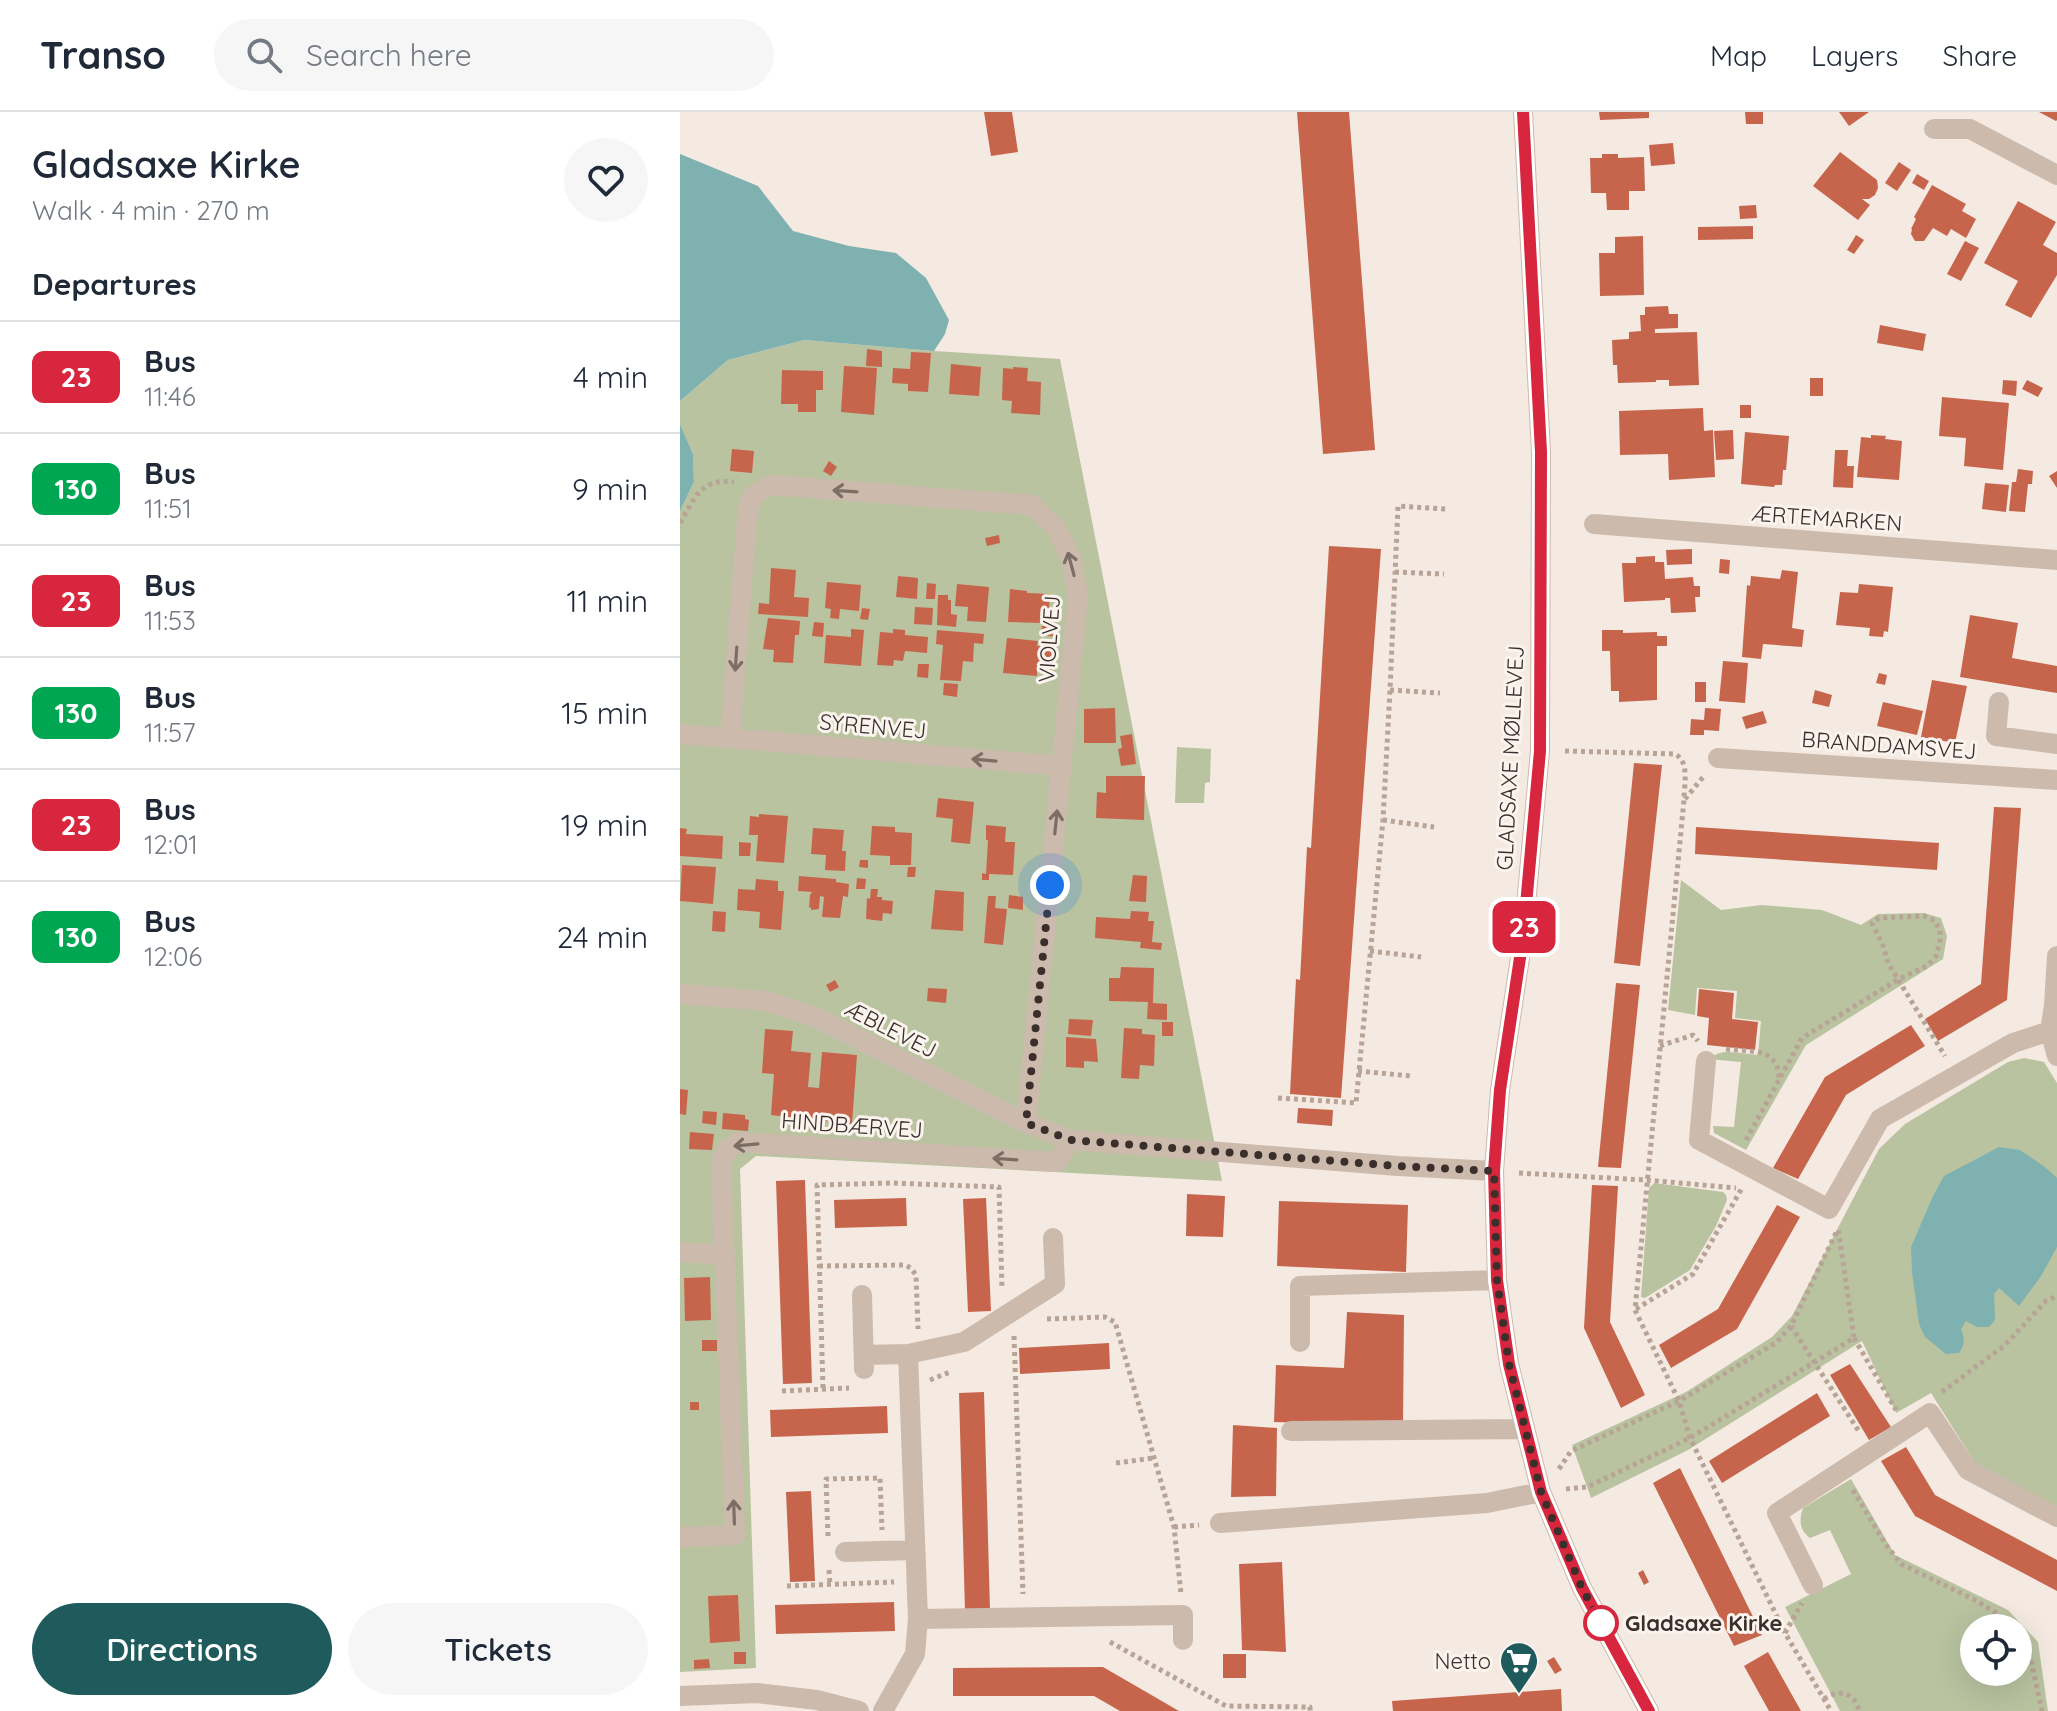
<!DOCTYPE html>
<meta charset="utf-8">
<style>
:root{--surface:#fff;--page:#f6f6f7;--text:#1f2937;--muted:#747a83;--line:#e0e1e3;--accent:#1f5b5d}
body{margin:0;font-family:Quicksand,sans-serif;background:var(--page);color:var(--text);height:100vh;display:flex;flex-direction:column;font-size:30px;white-space:nowrap}
*{box-sizing:border-box;margin:0}
p{font-size:26px;color:var(--muted)}
.icon{flex:none;width:44px;height:44px;fill:none;stroke:currentColor;stroke-width:2;stroke-linecap:round;stroke-linejoin:round}
.map{position:relative;flex:1;overflow:hidden}
.panel{display:flex;flex-direction:column;background:var(--surface);width:680px}
.panel>*{flex:none}
.badge{padding:0 16px;border-radius:12px;font-size:28px;line-height:52px}
.fabs{position:absolute;left:1280px;top:1502px;display:grid;gap:16px}
.fabs a{display:grid;place-items:center;width:72px;height:72px;border-radius:50%;background:var(--surface);box-shadow:0 8px 32px #0002;font-size:40px}
.you{position:absolute;width:40px;height:40px;margin:-20px;border:6px solid #fff;border-radius:50%;background:#1a73e8;box-shadow:0 0 0 12px #1a73e833}
.map>.badge{position:absolute;translate:-50% -50%;box-shadow:0 0 0 4px #fff}
h2{padding:0 32px;font-size:30px;line-height:72px}
.round{display:grid;place-items:center;flex:none;width:84px;height:84px;border-radius:42px;background:var(--page)}
.head{display:flex;align-items:center;justify-content:space-between;height:136px;padding:0 32px}
h1{font-size:38px;font-weight:600;line-height:60px}
.primary-button{display:flex;gap:16px;margin-top:auto;padding:16px 32px}
.primary-button a{flex:1;height:92px;border-radius:48px;background:var(--accent);color:#fff;font-size:32px;font-weight:600;line-height:92px;text-align:center}
.primary-button a+a{background:var(--page);color:var(--text)}
ul{padding:0;list-style:none}
li{display:flex;align-items:center;gap:24px;height:112px;padding:0 32px;border-top:2px solid var(--line)}
li div{flex:1}
li b{display:block;font-size:30px}
li em{font-style:normal}
li .badge{min-width:88px;font-weight:700;text-align:center}
header{display:flex;align-items:center;gap:48px;box-sizing:border-box;height:112px;padding:0 40px;background:var(--surface);border-bottom:2px solid var(--line)}
header strong{font-size:38px}
nav{display:flex;gap:44px;margin-inline-start:auto;font-size:28px}
.search{width:560px;height:72px;background:var(--page);display:flex;align-items:center;gap:20px;box-sizing:border-box;padding:0 28px;border-radius:44px;color:var(--muted);font-size:30px}
main{display:flex;flex:1;min-height:0}
.map>svg:first-child{display:block}
.green{fill:#b9c3a0;fill-rule:evenodd}
.water{fill:#7fb1b1}
.building{fill:#c7654c}
.lines{fill:none;stroke-linecap:round;stroke-linejoin:round}
.path{stroke:#b8a496;stroke-width:5;stroke-dasharray:4 4;stroke-linecap:butt}
.minor{stroke:#ccbaac;stroke-width:20}
.oneway{stroke:#7c6e65}
.line-casing{stroke:#fff;stroke-width:18}
.line{stroke:#d7263d;stroke-width:12}
.walk{stroke:#3a2f2b;stroke-width:8;stroke-dasharray:0 14.4}
.stop-dot{fill:#fff;stroke:#d7263d;stroke-width:4}
.labels{text-anchor:middle;stroke-width:6;stroke-linejoin:round;paint-order:stroke}
.street-label{font-size:22px;fill:#3a2f2b;stroke:#fbf4ee}
.stop-label{font-size:22px;font-weight:bold;fill:#3a2f2b;stroke:#fbf4ee;text-anchor:start}
.poi-label{font-size:22px;fill:#3a2f2b;stroke:#fbf4ee;text-anchor:end}
</style>
<header>
<strong>Transo</strong>
<div class="search"><svg class="icon" aria-label="search" viewBox="0 0 24 24"><circle cx="10" cy="10" r="6"/><path d="M15 15l6 6"/></svg>Search here</div>
<nav><a>Map</a><a>Layers</a><a>Share</a></nav>
</header>
<main>
<section class="panel">
<div class="head"><div><h1>Gladsaxe Kirke</h1><p>Walk · 4 min · 270 m</p></div><a class="round"><svg class="icon" aria-label="heart" viewBox="0 0 24 24"><path d="M12 20l-8-8c-3-5 5-10 8-4 3-6 11-1 8 4z"/></svg></a></div>
<h2>Departures</h2>
<ul>
<li><span class="badge" style="background:#d7263d;color:#fff">23</span><div><b>Bus</b><p>11:46</p></div><em>4 min</em></li>
<li><span class="badge" style="background:#00a651;color:#fff">130</span><div><b>Bus</b><p>11:51</p></div><em>9 min</em></li>
<li><span class="badge" style="background:#d7263d;color:#fff">23</span><div><b>Bus</b><p>11:53</p></div><em>11 min</em></li>
<li><span class="badge" style="background:#00a651;color:#fff">130</span><div><b>Bus</b><p>11:57</p></div><em>15 min</em></li>
<li><span class="badge" style="background:#d7263d;color:#fff">23</span><div><b>Bus</b><p>12:01</p></div><em>19 min</em></li>
<li><span class="badge" style="background:#00a651;color:#fff">130</span><div><b>Bus</b><p>12:06</p></div><em>24 min</em></li>
</ul>
<div class="primary-button"><a>Directions</a><a>Tickets</a></div>
</section>
<div class="map">
<svg width="1377" height="1599" viewBox="0 0 1377 1599">
<rect width="100%" height="100%" fill="#f4eae1"/>
<path class="green" d="M124,228L254,239L380,247L542,1069L76,1044L60,1057L76,1556L0,1560V399L14,370L13,342L0,312V289L48,248Z
M497,635L531,637L530,670L525,671L524,691H495Z
M1001,768L1041,798L1082,793L1142,798L1181,813L1198,802L1244,801L1261,806L1267,824L1263,847L1126,933L1066,1038L1034,1021L1033,1014L1054,1015L1061,950L1029,947C1041,935 1061,942 1078,943L1081,909L1055,906L1057,879L1017,876L1015,903L988,898Z
M1344,946L1364,950L1377,971V1395L1295,1351L1251,1281L1216,1301L1182,1229L1008,1338L911,1386L892,1333L1006,1280L1092,1225L1112,1204L1199,1037L1225,1012L1328,950Z
M974,1071L1043,1080L1046,1083L1047,1088L1036,1114L1010,1158L965,1186L961,1185L969,1076Z
M1171,1367L1215,1443L1328,1498L1358,1530L1368,1599H1160L1105,1495L1171,1462L1150,1418L1130,1426C1119,1418 1119,1408 1123,1396ZM1294,1516H1338V1560H1294Z"/>
<path class="water" d="M0,42L78,74L113,119L169,134L216,141L246,166L269,208L265,222L254,239L124,228L48,248L0,289Z
M0,312L13,342L14,370L0,399Z
M1319,1035L1340,1038L1365,1055L1377,1066V1135L1361,1164L1339,1194L1319,1176L1314,1182L1315,1208L1309,1215H1297L1286,1209L1281,1217C1285,1227 1285,1232 1279,1241L1266,1242L1245,1225L1239,1212L1232,1160L1231,1135L1253,1084L1264,1064Z"/>
<path class="building" d="M304,0H332L338,40L311,44Z
M617,0H669L695,338L643,342Z
M919,0H969V6L920,8Z
M1065,0H1083V12H1066Z
M1159,0H1189L1169,14Z
M1359,0H1377V8L1376,9Z
M993,31L995,52L971,54L969,33Z
M1160,40L1197,68L1198,76L1195,83L1189,87H1182L1190,93L1178,108L1133,74Z
M922,42H938V46L964,45L965,79H949V98H927L926,81H911L910,46H922Z
M1219,50L1231,58L1217,79L1205,71Z
M1237,62L1249,69L1244,78L1232,71Z
M1252,73L1286,92L1282,99L1296,107L1286,126L1271,117L1267,124L1253,116L1244,129H1235L1231,122L1232,117H1231L1236,107L1234,105Z
M1338,89L1376,110L1363,133L1377,141V163L1351,206L1325,193L1338,169L1304,151Z
M1076,93L1077,106L1060,107L1059,94Z
M1073,114V127L1018,128V115Z
M1176,123L1184,128L1174,142L1167,138Z
M963,124L964,183L920,184L919,141H935V125Z
M1285,129L1299,136L1281,169L1267,162Z
M988,194L989,202H998V216L975,217V221L1017,220L1019,273L989,274V268H976V270L938,271L937,253H933L932,228L949,227V220L961,219L960,203H965V195Z
M1200,213L1246,222L1243,239L1197,231Z
M187,237L202,239V255L186,254Z
M231,240L251,241L248,280L228,279V272L212,271L213,256L230,257Z
M271,252L301,255L299,284L269,282Z
M164,254L197,256L194,303L161,300Z
M333,255L348,256L347,269L361,270L360,303L331,301L332,289L322,288L323,256L333,257Z
M102,258L143,259V278H136V300H118V292H101Z
M1130,266H1143V284H1130Z
M1323,268L1337,269L1336,284L1322,282Z
M1347,268L1363,276L1358,285L1342,277Z
M1262,285L1329,291L1323,358L1284,354L1286,326L1259,324Z
M1060,293H1071V306H1060Z
M1023,296L1024,319L1033,318L1035,365L989,368L988,342L940,343L939,299Z
M1053,318L1054,347L1036,348L1034,319Z
M1065,320L1109,324L1106,358H1103L1102,373H1095L1094,375L1061,372Z
M1191,323L1206,324L1205,327L1222,329L1219,368L1177,365L1181,325L1191,326Z
M52,337L74,339L72,361L50,359Z
M1155,338H1168L1167,354H1174L1173,376L1153,375Z
M149,349L157,355L151,364L143,359Z
M1338,357L1353,359L1352,372H1348L1345,400L1329,399L1332,370H1336Z
M1377,359V376L1369,364Z
M1305,371L1329,373L1326,400L1302,397Z
M319,423L320,431L307,434L305,426Z
M649,434L701,437L661,986L610,982L616,867L620,868L627,735L631,736Z
M1012,437V452L987,453L986,438Z
M975,444V450H984L985,467L1013,465L1014,474H1020V485H1015L1016,500L991,501L990,486H985V488L944,490L942,451H956V445Z
M1040,447L1050,448L1049,462L1039,461Z
M91,456L116,458L114,485L129,486L128,505L78,502L79,491L89,492Z
M1102,458L1118,460L1112,516L1124,518L1122,535L1083,532L1081,547L1062,545L1067,473L1070,474L1071,464L1100,467Z
M218,464L238,466L237,487L216,485Z
M147,470L181,473L179,499L160,497L159,507L150,506L151,497L145,496Z
M247,471L256,472L255,487H246Z
M277,472L309,475L306,510L287,509L288,495L275,494Z
M1179,472L1213,475L1208,520L1204,519L1203,525L1189,524L1190,516L1156,513L1160,480L1178,481Z
M330,477L347,479V481L370,482L369,496H364L363,511L328,510Z
M258,483H268V488H271V502L277,503L276,515L257,513Z
M235,495L253,496L252,513L234,512Z
M182,496L190,497L188,508L180,507Z
M1290,503L1338,511L1332,546L1377,554V581L1280,565Z
M88,506L120,509L119,523H115L113,551L93,550L94,538L83,537Z
M134,510L144,511L143,525L132,524Z
M362,514L377,515L376,525L361,523Z
M171,517L184,518L181,554L144,551L146,523L171,525Z
M213,517L225,518V523L248,525L247,541L225,539L223,549L214,548L213,554L197,553L200,520L213,521Z
M257,518L304,522L303,532L294,531L293,550L283,549L281,569L260,568L263,533L256,532Z
M922,518H943V521L977,520V524H987V534H977V588L939,590V579H931L930,539H922Z
M327,526L358,529L357,534L372,535L371,558L357,557V564L323,561Z
M1043,549L1068,551L1065,591L1039,589Z
M238,552H249L248,566L237,565Z
M1199,561L1207,563L1205,573L1196,571Z
M1252,568L1287,574L1275,631L1241,625Z
M1015,570H1026V590H1015Z
M264,571L278,572L277,585L263,583Z
M1135,578L1152,583L1149,595L1132,591Z
M1203,590L1243,599L1237,623L1197,614Z
M435,596L436,631H404V597Z
M1025,596L1041,597L1039,619L1024,618V623H1010L1011,607L1024,608Z
M1083,599L1087,611L1066,617L1062,605Z
M452,622L456,652L441,654L438,637L442,636L440,624Z
M954,651L982,653L960,854L934,851Z
M426,664H465L464,708L416,706L417,680L426,681Z
M258,686L294,690L290,732L271,730L273,707L256,705Z
M1314,695L1341,696L1327,888L1258,929L1245,907L1301,872Z
M79,702L108,704L104,751L76,749L78,723H69L70,704L79,705Z
M306,713L326,715L325,730H335L333,763L309,762V768H302V761L306,762L308,728H306Z
M192,714L215,715V720L232,721L231,753H210V744L190,743Z
M1016,715L1259,731L1257,758L1015,742Z
M0,716L7,717L6,722L43,724L42,747L0,744Z
M133,716L164,718L162,739H166L165,759L145,758L146,743L131,742Z
M59,730L71,731L70,744H59Z
M180,748H188V756L179,755Z
M2,753L36,755L33,792L0,789Z
M228,755H236L235,765H227Z
M453,763L467,764L466,790L449,789Z
M119,764L156,767V770L169,772L168,785L163,784L160,806L142,805L144,785L140,784L139,797L131,798V795L129,796L130,783L132,780L118,779Z
M177,766L186,767L185,777H176Z
M76,767L98,769V779H104L101,818L79,816L80,800L57,798L58,777L75,778Z
M191,777H198L197,785H202V788L213,789L212,802L203,801L202,809L186,807L187,786L190,787Z
M255,778L284,780L283,819L251,817Z
M329,783L343,785V798L328,796Z
M308,784H316L315,796L327,797L323,833L304,831Z
M33,799L46,800L45,820L32,819Z
M451,799L469,800L468,809H474L472,830L482,831L481,838L460,836L461,830L415,826L416,805L450,807Z
M441,855L474,856L473,891L487,892V908L467,907L468,890L429,889V866H440Z
M155,868L159,875L150,880L146,873Z
M936,871L960,873L941,1056L918,1055Z
M248,876L267,877L266,891L247,889Z
M1019,877L1054,881L1052,907L1078,910L1075,938L1027,933L1029,906L1017,904Z
M389,907L413,908L411,924L388,922Z
M482,910H493V924H482Z
M1231,913L1245,934L1166,983L1118,1067L1093,1056L1145,965Z
M444,916L462,917V922L475,923L474,954L460,953L459,967L441,966Z
M85,917L113,919L111,939L131,941L128,975L139,976L142,940L177,943L172,1012L91,1003L94,962L82,961Z
M386,925L416,927L418,950L404,949V956L386,955Z
M0,977L8,978L6,1003L0,1002Z
M618,996L653,998L652,1014L617,1011Z
M23,999L37,1000L36,1013L22,1011Z
M43,1001L65,1003V1007L69,1008L68,1019L42,1017Z
M10,1020L34,1022L32,1038L9,1037Z
M125,1068L132,1271L103,1272L96,1069Z
M912,1073L938,1074L930,1210L965,1283L941,1296L904,1216Z
M507,1082L545,1084L543,1125L506,1124Z
M226,1086L227,1114L155,1116L154,1088Z
M306,1086L311,1199L288,1200L283,1087Z
M599,1089L728,1093L726,1160L597,1154Z
M1097,1093L1120,1105L1057,1217L991,1256L979,1233L1038,1197Z
M30,1165L31,1208L5,1209L4,1166Z
M667,1200L724,1203L723,1314L594,1310L596,1253L664,1256Z
M22,1228H37V1239H22Z
M429,1231L430,1257L340,1262L339,1236Z
M1170,1252L1211,1315L1189,1328L1150,1263Z
M304,1280L310,1498L285,1499L279,1281Z
M1137,1281L1150,1304L1042,1371L1029,1349Z
M10,1290H19V1298H10Z
M207,1294L208,1321L91,1325L90,1298Z
M553,1313L597,1316L596,1384L551,1385Z
M1226,1335L1255,1383L1377,1448V1479L1235,1404L1201,1349Z
M1000,1356L1082,1523L1054,1534L973,1371Z
M131,1379L135,1469L110,1470L106,1380Z
M602,1450L606,1540L562,1538L559,1452Z
M963,1458L969,1470L964,1473L958,1461Z
M58,1483L60,1529L30,1531L28,1484Z
M214,1490L215,1519L96,1522L95,1493Z
M54,1540H66V1552H54Z
M1088,1540L1121,1599H1089L1064,1554Z
M543,1542H566V1566H543Z
M874,1545L882,1558L875,1562L867,1549Z
M29,1547L30,1556L14,1557V1548Z
M423,1555L499,1599H440L414,1584H273V1556Z
M881,1577L882,1599H713L712,1589Z"/>
<g class="lines">
<path class="path" d="M0,411C15,386 20,366 54,370
M715,460L764,462
M710,578L760,581
M885,639L995,642C1010,650 1004,672 1004,688L955,1198L999,1289L1010,1326L1105,1521L1151,1599
M1005,687L1024,664
M703,708L754,715
M690,839L741,845
M980,934L1013,923L1018,929
M1046,937C1070,940 1098,935 1099,966
M678,959L731,964
M598,986L676,991L703,708L710,578L718,394L767,397
M1066,1028L1122,926L1219,867L1247,854L1256,844L1260,830V818L1255,809L1244,804L1199,806L1192,811L1203,833L1208,851L1265,944
M839,1061L966,1068L1056,1076
M139,1154L225,1153L231,1156L236,1163L238,1217
M956,1197L1013,1162L1062,1076
M367,1207L425,1205L435,1210L494,1415L501,1482
M1111,1214L1180,1321
M334,1224L343,1482
M1174,1226L1216,1298
M250,1268L270,1260
M143,1276L137,1073L211,1071L319,1075L322,1176
M102,1279L169,1276
M1262,1280L1325,1233L1366,1189L1377,1184
M436,1351L474,1346
M879,1357L891,1339L999,1289L1097,1230L1111,1214L1157,1119
M886,1377L907,1375L1010,1326L1174,1226L1158,1116
M1173,1378L1206,1433L1221,1452L1297,1489L1316,1501L1328,1516
M494,1415L519,1413
M148,1424L146,1367L200,1366L202,1418
M149,1458L150,1473
M107,1474L214,1470
M1105,1521L1122,1491
M1338,1529L1350,1544L1362,1599
M430,1530L546,1594L630,1595V1599
M1144,1587C1160,1576 1175,1581 1179,1599"/>
<path class="minor" d="M843,0L861,340L860,639L843,826L820,978L814,1059L817,1168L829,1252L861,1380L902,1476L969,1599
M1254,17H1290L1377,63
M914,412L1377,448
M1319,590L1316,624L1377,632
M0,622L382,654
M50,626L68,395L75,382L91,373L352,393L376,416L392,448L398,485L346,1011
M1038,646L1377,668
M1377,844L1374,893L1370,919L1377,944
M0,882L86,889L135,905L346,1011L391,1028L718,1054L814,1059
M1026,949L1019,1028L1149,1097L1200,1007L1333,931L1370,919
M0,1140L45,1143
M182,1183L184,1257
M620,1230V1174L817,1168
M184,1243L228,1242
M611,1319L845,1317
M540,1411L807,1391L861,1380
M0,1425L55,1423L41,1050L47,1038L59,1030L377,1050L391,1028
M165,1440L234,1438
M1133,1473L1097,1401L1250,1301L1288,1358L1377,1405
M238,1507L503,1503V1528
M0,1584L77,1581L137,1588L179,1599
M203,1599L235,1542L238,1507L228,1242L284,1230L375,1172L373,1126"/>
</g>
<defs><path id="oneway-shaft" d="M-6 0H5M1.5-3L5.5 0L1.5 3" fill="none" stroke-width="1.6" stroke-linecap="round" stroke-linejoin="round" transform="scale(2)"/></defs>
<g class="oneway">
<use href="#oneway-shaft" transform="translate(165 379) rotate(-176)"/>
<use href="#oneway-shaft" transform="translate(391 452) rotate(-105)"/>
<use href="#oneway-shaft" transform="translate(56 547) rotate(94)"/>
<use href="#oneway-shaft" transform="translate(304 648) rotate(-175)"/>
<use href="#oneway-shaft" transform="translate(376 710) rotate(-84)"/>
<use href="#oneway-shaft" transform="translate(66 1033) rotate(175)"/>
<use href="#oneway-shaft" transform="translate(325 1047) rotate(-176)"/>
<use href="#oneway-shaft" transform="translate(54 1400) rotate(-92)"/>
</g>
<g class="lines">
<defs>
<path id="line" d="M843,0L861,340L860,639L843,826L820,978L814,1059L817,1168L829,1252L861,1380L902,1476L969,1599"/>
</defs>
<use href="#line" class="line-casing"/>
<use href="#line" class="line"/>
<path class="walk" d="M370,773L346,1011L391,1028L718,1054L814,1059L817,1168L829,1252L861,1380L902,1476L921,1511"/>
</g>
<defs>
<symbol id="supermarket-pin" viewBox="-11 -11 22 30"><path d="M0 17L-7.5 6A9.5 9.5 0 1 1 7.5 6Z" fill="#1f5b5d" stroke="#fbf4ee"/><path d="M-6-5.5h2.5l.6 2H6L4.5 2H-2.5L-4.4-4H-6ZM-1.5 3.2a1.3 1.3 0 1 0 .1 0ZM3 3.2a1.3 1.3 0 1 0 .1 0Z" fill="#fff"/></symbol>
</defs>
<g fill-rule="evenodd">
<use href="#supermarket-pin" x="817" y="1527" width="44" height="60"/>
</g>
<circle class="stop-dot" cx="921" cy="1511" r="16"/>
<g class="labels">
<g class="street-label">
<text transform="translate(1147 406) rotate(4)" y="8">ÆRTEMARKEN</text>
<text transform="translate(369 527) rotate(-86)" y="8">VIOLVEJ</text>
<text transform="translate(193 614) rotate(5)" y="8">SYRENVEJ</text>
<text transform="translate(1209 633) rotate(4)" y="8">BRANDDAMSVEJ</text>
<text transform="translate(830 646) rotate(-87)" y="8">GLADSAXE MØLLEVEJ</text>
<text transform="translate(211 917) rotate(27)" y="8">ÆBLEVEJ</text>
<text transform="translate(172 1013) rotate(4)" y="8">HINDBÆRVEJ</text>
</g>
<g class="stop-label">
<text x="945" y="1519">Gladsaxe Kirke</text>
</g>
<g class="poi-label">
<text x="811" y="1557">Netto</text>
</g>
</g>
</svg>
<div class="fabs">
<a><svg class="icon" aria-label="locate" viewBox="0 0 24 24"><circle cx="12" cy="12" r="6"/><path d="M12 2v4M12 18v4M2 12h4M18 12h4"/></svg></a>
</div>
<div class="you" style="left:370px;top:773px"></div>
<b class="badge" style="left:844px;top:815px;background:#d7263d;color:#fff">23</b>
</div>
</main>
